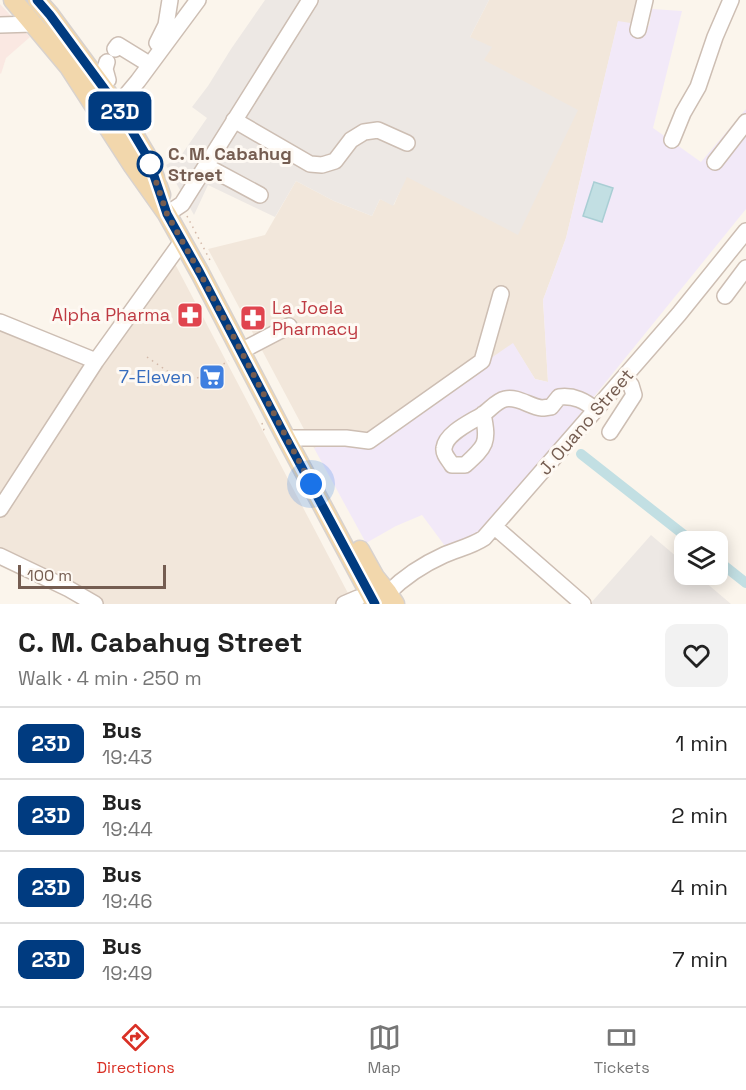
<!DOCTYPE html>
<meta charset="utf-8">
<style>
:root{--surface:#fff;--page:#f2f2f2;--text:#222;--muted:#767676;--line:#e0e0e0;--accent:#d93025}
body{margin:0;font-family:"Space Grotesk",sans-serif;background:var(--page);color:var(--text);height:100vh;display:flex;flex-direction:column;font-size:22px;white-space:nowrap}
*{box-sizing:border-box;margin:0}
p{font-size:20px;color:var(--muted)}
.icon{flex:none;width:33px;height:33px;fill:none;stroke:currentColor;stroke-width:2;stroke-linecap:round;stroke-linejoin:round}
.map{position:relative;height:604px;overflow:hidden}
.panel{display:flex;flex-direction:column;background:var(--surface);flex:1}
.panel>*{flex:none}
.badge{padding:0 12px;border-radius:9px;font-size:21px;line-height:39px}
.fabs{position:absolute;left:674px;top:531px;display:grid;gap:12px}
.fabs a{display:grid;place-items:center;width:54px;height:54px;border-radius:12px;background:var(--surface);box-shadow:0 3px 15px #0003;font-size:30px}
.scale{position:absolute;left:18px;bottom:15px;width:148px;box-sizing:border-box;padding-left:6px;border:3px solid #755d51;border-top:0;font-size:16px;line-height:21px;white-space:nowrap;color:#755d51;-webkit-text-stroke:4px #fef9f3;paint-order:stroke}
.you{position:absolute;width:30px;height:30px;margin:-15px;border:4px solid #fff;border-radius:50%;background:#1a73e8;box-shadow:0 0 0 9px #1a73e833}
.map>.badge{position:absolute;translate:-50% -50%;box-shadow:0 0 0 3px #fff}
.round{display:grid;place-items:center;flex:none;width:63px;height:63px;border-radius:12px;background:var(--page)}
.headline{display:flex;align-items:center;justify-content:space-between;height:102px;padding:0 18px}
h1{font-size:28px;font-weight:700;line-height:45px}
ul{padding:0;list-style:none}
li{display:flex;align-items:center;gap:18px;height:72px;padding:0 18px;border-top:2px solid var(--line)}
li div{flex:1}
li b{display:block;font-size:22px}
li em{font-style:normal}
li .badge{min-width:66px;font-weight:700;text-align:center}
.tabs{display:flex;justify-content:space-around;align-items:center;height:84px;border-top:2px solid var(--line);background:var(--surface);font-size:16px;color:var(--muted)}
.tabs a{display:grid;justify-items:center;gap:3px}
.tabs .current{color:var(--accent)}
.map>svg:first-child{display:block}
.residential{fill:#f2e7db}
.commercial{fill:#fae8e2}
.industrial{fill:#ede8e4}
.education{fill:#f2e9f8}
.water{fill:#c2dfe3;stroke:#a9ced4;stroke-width:1.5}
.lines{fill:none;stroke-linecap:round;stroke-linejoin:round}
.canal{stroke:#c2dfe3;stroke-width:10}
.minor-casing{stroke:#cdbeb3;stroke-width:18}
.major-casing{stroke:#d8d2ce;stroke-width:21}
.path{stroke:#d3b9a9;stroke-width:1.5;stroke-dasharray:1.5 4.5;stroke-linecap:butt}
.minor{stroke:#fff;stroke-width:15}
.major{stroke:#f2d7ac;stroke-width:18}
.line-casing{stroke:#fff;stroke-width:14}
.line{stroke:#003b80;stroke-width:9}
.walk{stroke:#755d51;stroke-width:6;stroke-dasharray:0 10.8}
.stop-dot{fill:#fff;stroke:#003b80;stroke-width:3}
.labels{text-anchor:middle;stroke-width:6;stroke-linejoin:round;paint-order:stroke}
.stop-label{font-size:18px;font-weight:bold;fill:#755d51;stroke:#fef9f3;text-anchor:start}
.health-label{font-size:18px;fill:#be3a42;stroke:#fef9f3;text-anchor:start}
.shop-label{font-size:18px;fill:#366cbe;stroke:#fef9f3;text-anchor:end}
.street-label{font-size:18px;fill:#755d51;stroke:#fef9f3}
</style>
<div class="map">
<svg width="746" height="604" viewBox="0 0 746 604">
<rect width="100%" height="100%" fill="#fbf5ec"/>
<path class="residential" d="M489,0H643L637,24L618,22L566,238L543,300L548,382L535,379L513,344L369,442L341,439L314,448L208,249L265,235L296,181L334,201L372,216L380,199L394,205L406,176L484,60L470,37Z
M173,260L350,597L341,604H91L0,556V515Z
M0,323L86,363L0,495Z"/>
<path class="commercial" d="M0,4L30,37L6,58L1,74L0,73Z"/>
<path class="industrial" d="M265,0H489L470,37L492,47L484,60L578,110L518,235L407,177L393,206L380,199L372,216L334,201L296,181L275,217L208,185L194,215L166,165L180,157L207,118L192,107L208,86L231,49Z
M651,535L684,563V574L697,575L731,604H590Z"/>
<path class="education" d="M652,9L682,11L653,128L701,162L746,109V209L481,536L445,546L422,515L396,526L366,543L314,448L341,439L369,442L513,343L535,379L548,382L543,300L566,238L618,21L649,26Z"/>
<path class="water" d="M594,182L613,188L602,222L583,216Z"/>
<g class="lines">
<path class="canal" d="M581,454L693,542
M717,560L746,583"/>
<defs>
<path id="minor" d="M0,25L33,24
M638,30L645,0
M157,43L166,25L170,0
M115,49L118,45L144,61
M102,85L108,80L105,69L107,62
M108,111L117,106L138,81L198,0
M234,120L310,164L322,165L335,161L351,140L364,132L378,130L407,143
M672,140L683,113L698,87L715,37L731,0
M715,162L746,122
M206,166L260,195
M167,214L182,204L310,0
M725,296L746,268
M0,322L96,361
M241,351L289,326
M483,414C489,443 486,446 465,465H452C449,460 443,454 444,448C446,433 471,422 482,415C490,410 496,401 505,399C518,396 530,407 542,408C545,408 548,407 551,407L559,397C574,395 585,401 596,410
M610,432L634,395L631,385L624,378
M286,438H346L369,441L482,361L501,294
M0,509L96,361L183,240
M495,527L583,604
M0,556L69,589L95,604
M388,593C404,577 424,564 444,555C458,549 472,546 484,538L679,314L746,231
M344,604L358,598"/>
<path id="major" d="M13,0L69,67L133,166L167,214L200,273L286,438L375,604
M37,0L50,15L117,106L148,158L161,195
M360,550L375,577L388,593L395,604"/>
</defs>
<use href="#minor" class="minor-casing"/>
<use href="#major" class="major-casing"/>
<path class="path" d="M187,216L211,262
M147,357L186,384L229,361
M262,423L264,430L267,431"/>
<use href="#minor" class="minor"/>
<use href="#major" class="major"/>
</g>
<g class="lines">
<defs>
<path id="line" d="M37,0L50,15L117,106L148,158L167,214L200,273L286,438L375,604"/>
</defs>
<use href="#line" class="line-casing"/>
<use href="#line" class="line"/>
<path class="walk" d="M150,164L148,158L167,214L200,273L311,484"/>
</g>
<defs>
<symbol id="pharmacy-square" viewBox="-11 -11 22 22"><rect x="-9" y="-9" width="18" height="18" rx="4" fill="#e0444e" stroke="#fef9f3"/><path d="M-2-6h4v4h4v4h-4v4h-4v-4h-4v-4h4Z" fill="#fff"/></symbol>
<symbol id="supermarket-square" viewBox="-11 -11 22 22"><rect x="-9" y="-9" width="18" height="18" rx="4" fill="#3f7fe0" stroke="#fef9f3"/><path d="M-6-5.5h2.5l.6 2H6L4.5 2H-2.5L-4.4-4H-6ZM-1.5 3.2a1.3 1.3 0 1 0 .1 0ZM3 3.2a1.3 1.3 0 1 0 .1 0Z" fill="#fff"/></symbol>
</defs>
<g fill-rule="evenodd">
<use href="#pharmacy-square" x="175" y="300" width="30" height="30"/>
<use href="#pharmacy-square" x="238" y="303" width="30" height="30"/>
<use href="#supermarket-square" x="197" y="362" width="30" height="30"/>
</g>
<circle class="stop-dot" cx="150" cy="164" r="12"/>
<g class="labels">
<g class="stop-label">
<text x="168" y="160">C. M. Cabahug<tspan x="168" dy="21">Street</tspan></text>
</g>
<g class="health-label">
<text x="272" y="314">La Joela<tspan x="272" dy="21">Pharmacy</tspan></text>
<text x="170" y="321" text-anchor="end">Alpha Pharma</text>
</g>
<g class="shop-label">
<text x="192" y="383">7-Eleven</text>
</g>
<g class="street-label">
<text transform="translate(586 422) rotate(-49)" y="6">J. Ouano Street</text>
</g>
</g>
</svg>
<div class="fabs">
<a><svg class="icon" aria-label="layers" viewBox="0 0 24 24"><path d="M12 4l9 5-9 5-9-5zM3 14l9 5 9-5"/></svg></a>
</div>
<div class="scale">100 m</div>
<div class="you" style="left:311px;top:484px"></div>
<b class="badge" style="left:120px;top:111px;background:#003b80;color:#fff">23D</b>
</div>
<section class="panel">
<div class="headline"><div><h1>C. M. Cabahug Street</h1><p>Walk · 4 min · 250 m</p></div><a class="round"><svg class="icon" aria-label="heart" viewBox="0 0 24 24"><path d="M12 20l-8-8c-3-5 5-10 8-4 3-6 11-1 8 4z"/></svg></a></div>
<ul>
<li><span class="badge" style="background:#003b80;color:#fff">23D</span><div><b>Bus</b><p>19:43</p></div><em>1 min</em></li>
<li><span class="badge" style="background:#003b80;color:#fff">23D</span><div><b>Bus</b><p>19:44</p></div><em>2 min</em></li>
<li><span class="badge" style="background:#003b80;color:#fff">23D</span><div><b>Bus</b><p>19:46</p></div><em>4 min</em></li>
<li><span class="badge" style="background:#003b80;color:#fff">23D</span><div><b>Bus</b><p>19:49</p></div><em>7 min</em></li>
</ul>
</section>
<nav class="tabs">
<a class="current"><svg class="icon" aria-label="directions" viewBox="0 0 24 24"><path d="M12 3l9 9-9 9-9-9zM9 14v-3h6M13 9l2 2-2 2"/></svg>Directions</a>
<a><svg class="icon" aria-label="map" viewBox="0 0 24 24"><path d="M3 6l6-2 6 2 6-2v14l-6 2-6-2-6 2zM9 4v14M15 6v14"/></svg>Map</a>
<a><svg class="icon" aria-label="tickets" viewBox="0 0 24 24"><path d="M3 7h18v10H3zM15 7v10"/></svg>Tickets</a>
</nav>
